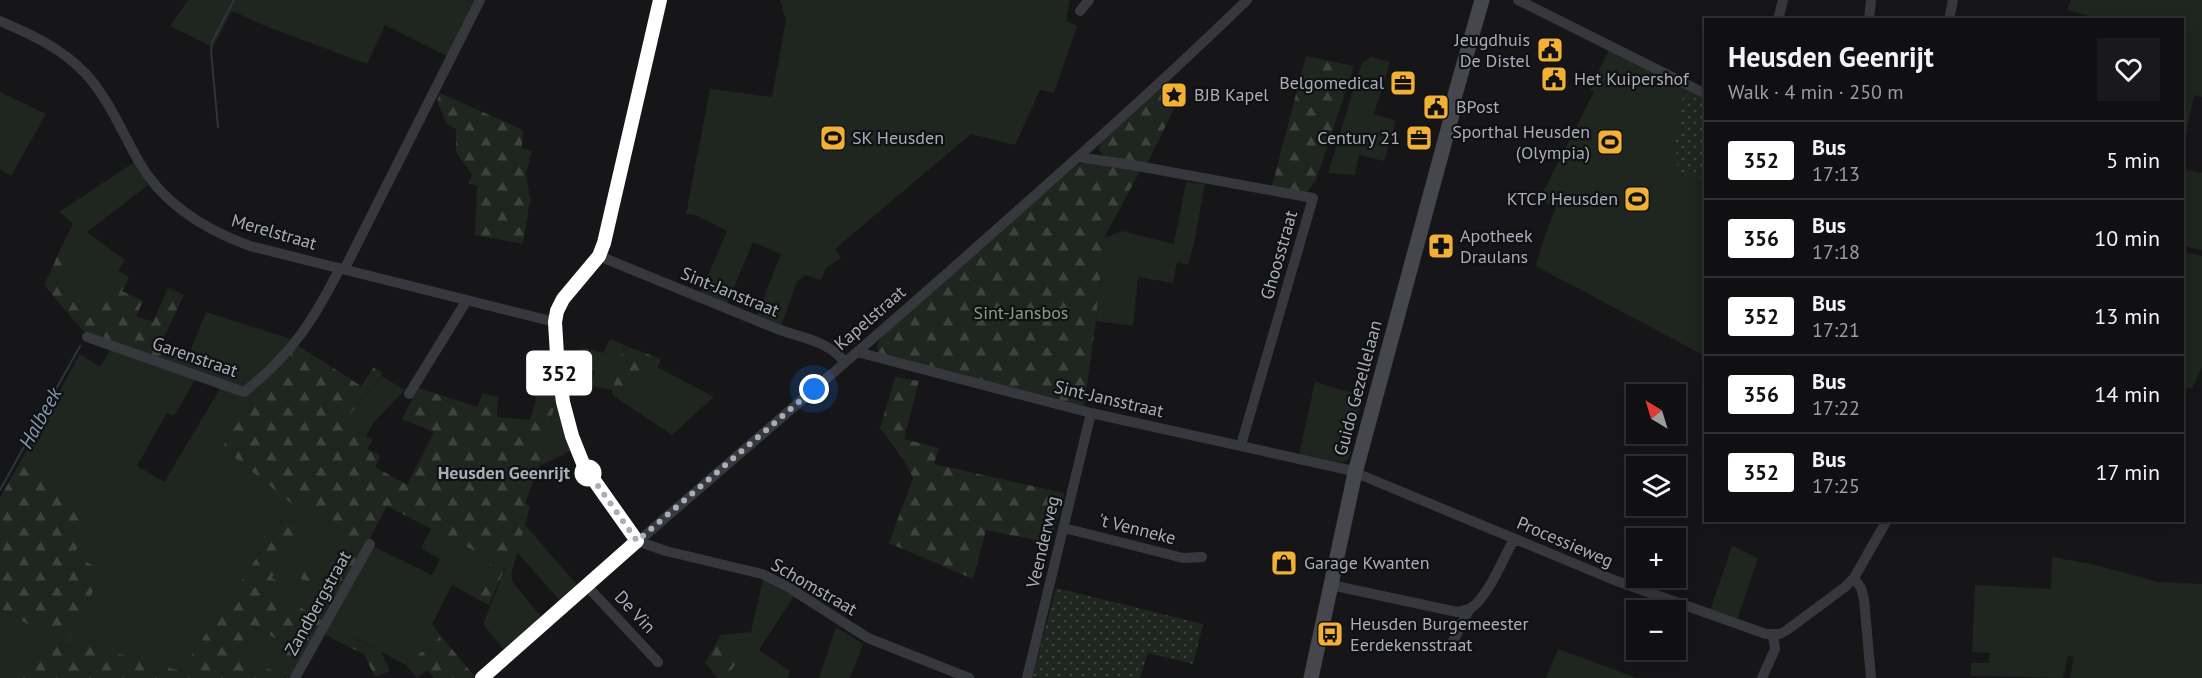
<!DOCTYPE html>
<meta charset="utf-8">
<style>
:root{--surface:#101012;--page:#19191b;--text:#f1f3f6;--muted:#9c9d9f;--line:#303032}
body{margin:0;font-family:"PT Sans",sans-serif;background:var(--page);color:var(--text);height:100vh;display:flex;flex-direction:column;font-size:22px;white-space:nowrap}
*{box-sizing:border-box;margin:0}
p{font-size:20px;color:var(--muted)}
.icon{flex:none;width:33px;height:33px;fill:none;stroke:currentColor;stroke-width:2;stroke-linecap:round;stroke-linejoin:round}
.map{position:relative;flex:1;overflow:hidden}
.panel{position:absolute;left:1704px;top:18px;width:480px;height:504px;display:flex;flex-direction:column;background:var(--surface);border-radius:0px;box-shadow:0 3px 15px #0003,0 0 0 2px var(--line)}
.panel>*{flex:none}
.badge{padding:0 12px;border-radius:4px;font-size:21px;line-height:39px}
.needle{width:39px;rotate:322deg}
.buttons{position:absolute;left:1626px;top:384px;display:grid;gap:12px}
.buttons a{display:grid;place-items:center;width:60px;height:60px;border-radius:0px;background:var(--surface);box-shadow:0 3px 15px #0003,0 0 0 2px var(--line);font-size:30px}
.you{position:absolute;width:30px;height:30px;margin:-15px;border:4px solid #fff;border-radius:50%;background:#1a73e8;box-shadow:0 0 0 9px #1a73e833}
.map>.badge{position:absolute;translate:-50% -50%;box-shadow:0 0 0 3px #fff}
.round{display:grid;place-items:center;flex:none;width:63px;height:63px;border-radius:0px;background:var(--page)}
.head{display:flex;align-items:center;justify-content:space-between;height:102px;padding:0 24px}
h1{font-size:28px;font-weight:800;line-height:45px}
ul{padding:0;list-style:none}
li{display:flex;align-items:center;gap:18px;height:78px;padding:0 24px;border-top:2px solid var(--line)}
li div{flex:1}
li b{display:block;font-size:22px}
li em{font-style:normal}
li .badge{min-width:66px;font-weight:700;text-align:center}
.map>svg:first-child{display:block}
.green{fill:#1e261f}
.forest{fill:url(#forest-firs)}
.park{fill:url(#park-dots)}
.lines{fill:none;stroke-linecap:round;stroke-linejoin:round}
.stream{stroke:#2c353c;stroke-width:2}
.street{stroke:#37383d;stroke-width:10}
.secondary{stroke:#45474d;stroke-width:15}
.line-casing{stroke:#fff;stroke-width:14}
.line{stroke:#fff;stroke-width:9}
.walk{stroke:#a8adb8;stroke-width:6;stroke-dasharray:0 10.8}
.stop-dot{fill:#fff;stroke:#fff;stroke-width:3}
.labels{text-anchor:middle;stroke-width:4.5;stroke-linejoin:round;paint-order:stroke}
.poi-label{font-size:18px;fill:#a8adb8;stroke:#111113;text-anchor:start}
.street-label{font-size:18px;fill:#a8adb8;stroke:#111113}
.park-label{font-size:18px;fill:#7fa381;stroke:#111113}
.stop-label{font-size:18px;font-weight:bold;fill:#a8adb8;stroke:#111113;text-anchor:end}
.water-label{font-size:20px;font-style:italic;fill:#7f9bb3;stroke:#111113}
</style>
<div class="map">
<svg width="2202" height="678" viewBox="0 0 2202 678">
<defs>
<pattern id="forest-firs" width="22" height="20" patternUnits="userSpaceOnUse" patternTransform="scale(1.5)"><rect width="22" height="20" fill="#1e261f"/><path d="M5 1l3.5 6h-7zM16 11l3.5 6h-7z" fill="#3c433d"/></pattern>
<pattern id="park-dots" width="8" height="8" patternUnits="userSpaceOnUse" patternTransform="scale(1.5)"><rect width="8" height="8" fill="#1e261f"/><path d="M2 2h.1M6 6h.1" fill="none" stroke="#3c433d" stroke-width="1.8" stroke-linecap="round"/></pattern>
</defs>
<rect width="100%" height="100%" fill="#161618"/>
<path class="green" d="M188,0H474L447,56L385,25L367,64L263,25L232,11L213,47L170,26Z
M780,0H1070L1066,21L1077,26L1054,93L1040,90L1015,145L971,134L835,249L841,258L827,267L821,280L805,275L797,282L781,326L756,317L781,254L753,242L727,304L700,294L727,231L695,215L686,214L710,89L772,97L786,20Z
M2071,0H2202V97L2194,95L2183,150L2182,20L2100,19L2067,10Z
M1609,50L1705,97V356L1536,266L1543,241L1556,207L1539,200L1594,92L1590,89Z
M1372,57L1390,62L1374,114L1396,121L1384,161L1359,155L1355,175L1328,173L1358,74L1363,62Z
M0,92L46,114L11,176L0,169Z
M133,163L148,185L87,232L125,260L90,318L56,283L74,257L62,246L73,223L59,212Z
M2183,169L2202,173V250L2183,246Z
M1186,182L1205,184L1194,243L1188,265L1177,262L1173,283L1138,277L1133,326L1096,321L1104,238L1122,231L1174,244Z
M2183,252L2202,256V367L2192,389L2183,387Z
M206,312L294,340L253,383L241,386L184,367Z
M610,339L624,345L613,388L648,362L714,397L672,435L612,395V390L591,386L595,371L568,367L565,352L586,348L603,353Z
M111,348L196,378L174,416L167,413L137,466L164,482L221,387L247,394L291,503L355,543L332,581L300,578L336,601L324,622L278,593L272,578L303,527L284,517L181,671L68,640L103,572L73,555L60,504L69,487L19,464L80,354L100,367Z
M381,376L405,390L374,422L366,436L343,423Z
M1315,382L1363,396L1350,447V454L1347,461L1340,462L1299,454Z
M536,389L553,390V396L557,397L565,434L573,450L539,466L554,409L535,404Z
M525,525L578,586L561,602L516,551Z
M431,529L492,560L474,597L452,585L432,624L441,636L406,665L353,637L351,648L324,634L372,546L432,575L440,559L421,548Z
M1732,546L1758,558L1737,620L1710,611Z
M2052,557L2091,564L2159,582L2202,584V678H2070L2074,657L2068,656L2063,678L1971,676V663H1989L1990,653L1972,652L1975,585L2051,589Z
M506,567L512,571V581L542,618L505,651L483,624Z
M763,580L794,596L759,650L790,671L788,678H725L736,664L721,635L751,632Z
M0,608L45,634L46,649C33,661 18,671 0,673Z
M250,625L291,647L296,670L295,678H290L236,655Z
M836,627L863,644L850,678H819Z
M1558,649L1637,678H1546Z"/>
<path class="forest" d="M1306,56L1354,66L1316,180L1307,192L1272,186Z
M1169,81L1182,92L1147,164L1102,155L1099,149L1100,144Z
M440,93L523,130L522,148L532,151L526,173L530,200L523,244L475,235L477,186L469,183L472,175L456,152V129L447,124L437,101Z
M1086,163L1140,171L1104,238L1096,321L1084,406L882,355L878,352L877,344L882,335L1077,165Z
M62,246L74,257L56,283L90,318L118,271L129,277L122,291L143,301L136,316L153,322L168,288L184,295L160,345L189,356L184,367L84,332L44,285Z
M297,345L361,386L374,367L383,373L343,423L373,440L367,449L380,456L375,467L407,485L434,432L402,419L418,388L478,407L482,393L498,397L497,417L530,420L535,404L554,408L539,466L525,503L530,507L512,571L505,568L489,605L474,597L492,560L387,506L336,601L300,578L306,567L332,581L355,543L291,503L223,448L247,394L256,389Z
M624,345L661,359L658,367L648,363L636,391L613,388Z
M895,377L919,381L904,439L939,448L934,464L1064,493L1051,543L986,530L973,579L889,543L913,478L904,460L879,427L881,425Z
M19,464L70,487L61,504L90,522L74,555L103,571L69,640L181,671L284,517L303,527L272,578L283,583L278,593L324,622L296,670L282,663L291,647L251,625L236,655L290,678H0V673C18,671 33,661 46,648L45,634L0,608V498Z
M721,635L736,664L725,678H718L705,663Z
M441,636L475,677L474,678H434L427,670L417,678L406,665Z
M352,637L381,652L390,671L375,677L364,654L351,648Z"/>
<path class="park" d="M1685,94L1705,101V167L1701,177L1688,170L1686,174L1678,171L1675,135L1680,133L1683,127L1677,109Z
M1056,588L1203,624L1193,664L1148,653L1140,678H1032Z"/>
<g class="lines">
<path class="stream" d="M218,127L211,51L212,42L234,0
M0,490L80,346"/>
<path class="street" d="M1518,0L1706,94
M1080,11L1089,0
M1778,20L1783,0
M1869,20L1871,0
M1949,20L1953,0
M0,21C31,34 61,48 85,73C109,99 122,132 139,162C163,204 206,230 250,246L555,322
M1078,157L1132,165L1313,198L1241,445
M599,256L775,328C803,339 825,339 845,362
M345,268L480,0
M87,337L244,392C292,354 313,321 340,268
M857,352L1091,413L1349,470L1614,580L1766,634H1780L1787,630L1845,587L1854,578L1887,520
M409,394L467,300
M1064,528L1183,558L1202,557
M637,541C618,517 597,492 584,466C561,422 558,370 555,322C562,290 593,273 604,243L660,0
M637,541L666,551L762,574L788,587L868,638L969,678
M1854,578L1861,588L1864,599L1871,678
M586,585L658,662
M1331,585L1457,612C1462,611 1467,610 1471,608C1488,597 1504,557 1514,539
M1450,647L1469,610
M295,678L370,544
M482,678C652,527 827,381 997,229C1082,154 1166,79 1247,0
M1027,678L1091,413
M1762,678L1775,649L1773,635"/>
<path class="secondary" d="M1311,678L1355,473L1453,111L1455,95L1482,0"/>
</g>
<g class="lines">
<defs>
<path id="line" d="M482,678L637,541L584,466L572,436L563,402L557,355L555,322L557,311L563,299L599,256L604,243L660,0"/>
</defs>
<use href="#line" class="line-casing"/>
<use href="#line" class="line"/>
<path class="walk" d="M588,473L584,466L637,541L814,389"/>
</g>
<defs>
<symbol id="civic-square" viewBox="-11 -11 22 22"><rect x="-9" y="-9" width="18" height="18" rx="4" fill="#f2b134" stroke="#111113"/><path d="M-.6-6.5H3V-4.5H.6V-3L4-1V1h2V6H-6V1h2V-1L-.6-3ZM-1.2 2.5V6h2.4V2.5Z" fill="#111"/></symbol>
<symbol id="office-square" viewBox="-11 -11 22 22"><rect x="-9" y="-9" width="18" height="18" rx="4" fill="#f2b134" stroke="#111113"/><path d="M-6-3h4V-5.5h4V-3h4V5H-6ZM-1-4.5V-3h2v-1.5ZM-6 0V1H6V0Z" fill="#111"/></symbol>
<symbol id="sight-square" viewBox="-11 -11 22 22"><rect x="-9" y="-9" width="18" height="18" rx="4" fill="#f2b134" stroke="#111113"/><path d="M0-6L1.8-2.2L6-1.7L2.9 1.2L3.7 5.4L0 3.3L-3.7 5.4L-2.9 1.2L-6-1.7L-1.8-2.2Z" fill="#111"/></symbol>
<symbol id="stadium-square" viewBox="-11 -11 22 22"><rect x="-9" y="-9" width="18" height="18" rx="4" fill="#f2b134" stroke="#111113"/><path d="M0-5a6.5 5 0 1 0 0 10a6.5 5 0 1 0 0-10ZM-3.5-1.8h7v3.6h-7Z" fill="#111"/></symbol>
<symbol id="pharmacy-square" viewBox="-11 -11 22 22"><rect x="-9" y="-9" width="18" height="18" rx="4" fill="#f2b134" stroke="#111113"/><path d="M-2-6h4v4h4v4h-4v4h-4v-4h-4v-4h4Z" fill="#111"/></symbol>
<symbol id="shop-square" viewBox="-11 -11 22 22"><rect x="-9" y="-9" width="18" height="18" rx="4" fill="#f2b134" stroke="#111113"/><path d="M-5-2.5h2.3a2.7 3.5 0 0 1 5.4 0H5L5.5 6h-11ZM-1.5-2.5h3a1.5 2.3 0 0 0-3 0Z" fill="#111"/></symbol>
<symbol id="bus-square" viewBox="-11 -11 22 22"><rect x="-9" y="-9" width="18" height="18" rx="4" fill="#f2b134" stroke="#111113"/><path d="M-5-6H5V4H4V6H2V4H-2V6H-4V4H-5ZM-3.5-4V0h7V-4ZM-3.5 1.2v1.5H-2V1.2ZM2 1.2v1.5H3.5V1.2Z" fill="#111"/></symbol>
</defs>
<g fill-rule="evenodd">
<use href="#civic-square" x="1535" y="35" width="30" height="30"/>
<use href="#civic-square" x="1539" y="64" width="30" height="30"/>
<use href="#office-square" x="1388" y="68" width="30" height="30"/>
<use href="#sight-square" x="1159" y="80" width="30" height="30"/>
<use href="#civic-square" x="1421" y="92" width="30" height="30"/>
<use href="#stadium-square" x="818" y="123" width="30" height="30"/>
<use href="#office-square" x="1404" y="123" width="30" height="30"/>
<use href="#stadium-square" x="1595" y="127" width="30" height="30"/>
<use href="#stadium-square" x="1622" y="184" width="30" height="30"/>
<use href="#pharmacy-square" x="1426" y="231" width="30" height="30"/>
<use href="#shop-square" x="1269" y="548" width="30" height="30"/>
<use href="#bus-square" x="1315" y="619" width="30" height="30"/>
</g>
<circle class="stop-dot" cx="588" cy="473" r="12"/>
<g class="labels">
<g class="poi-label">
<text x="1530" y="46" text-anchor="end">Jeugdhuis<tspan x="1530" dy="21">De Distel</tspan></text>
<text x="1574" y="85">Het Kuipershof</text>
<text x="1384" y="89" text-anchor="end">Belgomedical</text>
<text x="1194" y="101">BJB Kapel</text>
<text x="1456" y="113">BPost</text>
<text x="1590" y="138" text-anchor="end">Sporthal Heusden<tspan x="1590" dy="21">(Olympia)</tspan></text>
<text x="852" y="144">SK Heusden</text>
<text x="1400" y="144" text-anchor="end">Century 21</text>
<text x="1618" y="205" text-anchor="end">KTCP Heusden</text>
<text x="1460" y="242">Apotheek<tspan x="1460" dy="21">Draulans</tspan></text>
<text x="1304" y="569">Garage Kwanten</text>
<text x="1350" y="630">Heusden Burgemeester<tspan x="1350" dy="21">Eerdekensstraat</tspan></text>
</g>
<g class="street-label">
<text transform="translate(274 232) rotate(16)" y="6">Merelstraat</text>
<text transform="translate(1279 255) rotate(-74)" y="6">Ghoosstraat</text>
<text transform="translate(730 292) rotate(22)" y="6">Sint-Janstraat</text>
<text transform="translate(870 318) rotate(-41)" y="6">Kapelstraat</text>
<text transform="translate(195 357) rotate(19)" y="6">Garenstraat</text>
<text transform="translate(1358 388) rotate(-75)" y="6">Guido Gezellelaan</text>
<text transform="translate(1109 399) rotate(13)" y="6">Sint-Jansstraat</text>
<text transform="translate(1137 529) rotate(14)" y="6">'t Venneke</text>
<text transform="translate(1043 542) rotate(-77)" y="6">Veenderweg</text>
<text transform="translate(1565 542) rotate(23)" y="6">Processieweg</text>
<text transform="translate(814 587) rotate(30)" y="6">Schomstraat</text>
<text transform="translate(318 603) rotate(-61)" y="6">Zandbergstraat</text>
<text transform="translate(635 612) rotate(47)" y="6">De Vin</text>
</g>
<g class="park-label">
<text x="1021" y="319">Sint-Jansbos</text>
</g>
<g class="stop-label">
<text x="570" y="479">Heusden Geenrijt</text>
</g>
<g class="water-label">
<text transform="translate(40 418) rotate(-61)" y="7">Halbeek</text>
</g>
</g>
</svg>
<div class="buttons">
<a><svg class="needle" viewBox="-14 -14 28 28"><path d="M0-13l5 13h-10z" fill="#e53935"/><path d="M0 13l5-13h-10z" fill="#9c9d9f"/></svg></a>
<a><svg class="icon" aria-label="layers" viewBox="0 0 24 24"><path d="M12 4l9 5-9 5-9-5zM3 14l9 5 9-5"/></svg></a>
<a>+</a>
<a>−</a>
</div>
<div class="you" style="left:814px;top:389px"></div>
<b class="badge" style="left:559px;top:373px;background:#fff;color:#111">352</b>
<section class="panel">
<div class="head"><div><h1>Heusden Geenrijt</h1><p>Walk · 4 min · 250 m</p></div><a class="round"><svg class="icon" aria-label="heart" viewBox="0 0 24 24"><path d="M12 20l-8-8c-3-5 5-10 8-4 3-6 11-1 8 4z"/></svg></a></div>
<ul>
<li><span class="badge" style="background:#fff;color:#111">352</span><div><b>Bus</b><p>17:13</p></div><em>5 min</em></li>
<li><span class="badge" style="background:#fff;color:#111">356</span><div><b>Bus</b><p>17:18</p></div><em>10 min</em></li>
<li><span class="badge" style="background:#fff;color:#111">352</span><div><b>Bus</b><p>17:21</p></div><em>13 min</em></li>
<li><span class="badge" style="background:#fff;color:#111">356</span><div><b>Bus</b><p>17:22</p></div><em>14 min</em></li>
<li><span class="badge" style="background:#fff;color:#111">352</span><div><b>Bus</b><p>17:25</p></div><em>17 min</em></li>
</ul>
</section>
</div>
